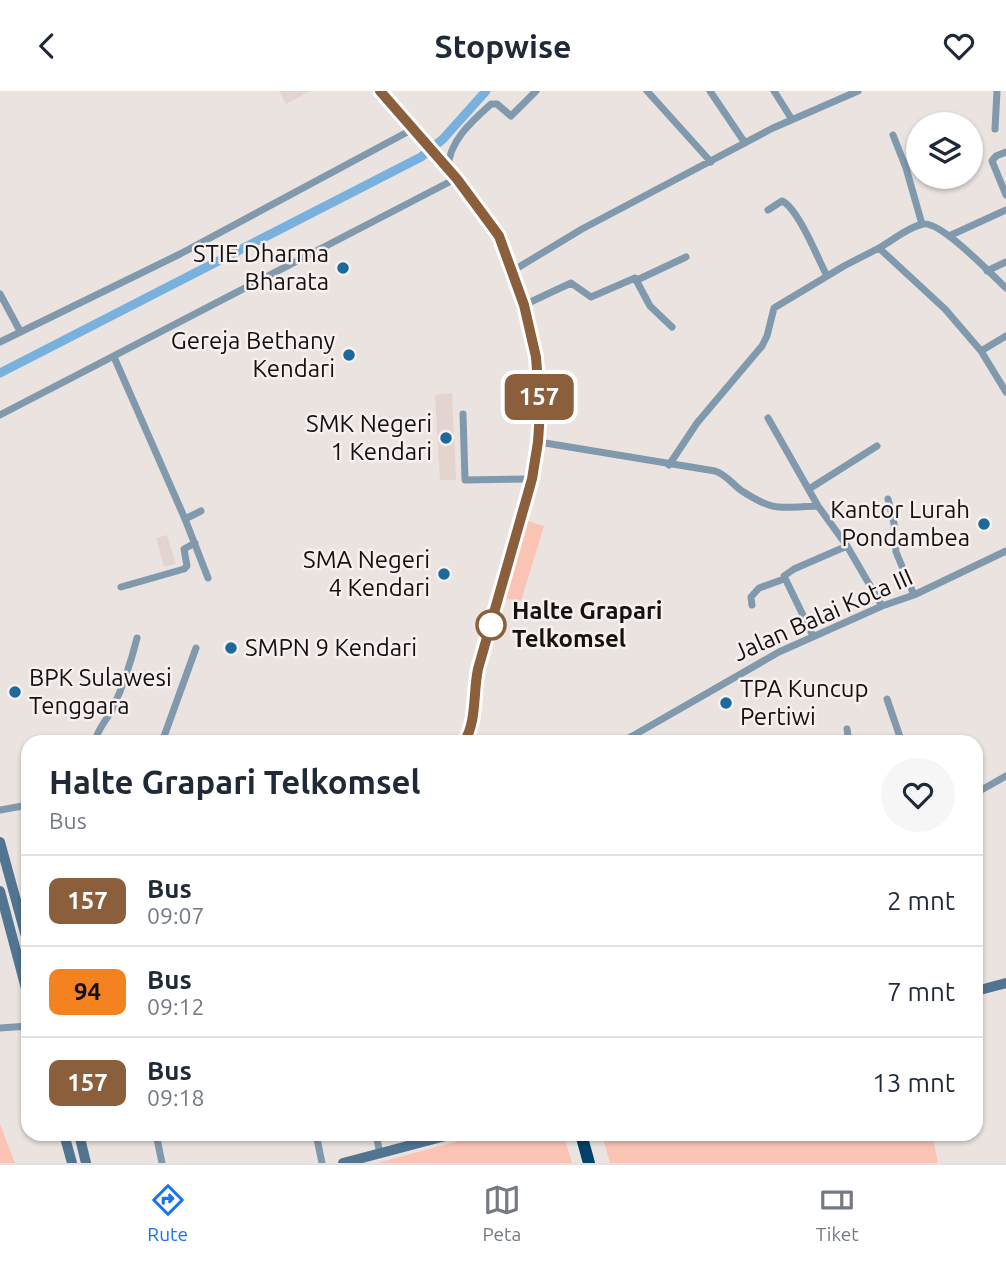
<!DOCTYPE html>
<html lang="id">
<style>
:root{--surface:#fff;--page:#f6f6f7;--text:#1f2937;--muted:#747a83;--line:#e0e1e3;--accent:#1a73e8}
body{margin:0;font-family:Ubuntu,sans-serif;background:var(--page);color:var(--text);height:100vh;display:flex;flex-direction:column;font-size:26px;white-space:nowrap}
*{box-sizing:border-box;margin:0}
p{font-size:23px;color:var(--muted)}
.icon{flex:none;width:38px;height:38px;fill:none;stroke:currentColor;stroke-width:2;stroke-linecap:round;stroke-linejoin:round}
.map{position:relative;flex:1;overflow:hidden}
.sheet{position:absolute;left:21px;top:644px;width:962px;height:406px;display:flex;flex-direction:column;background:var(--surface);border-radius:21px;box-shadow:0 2px 5px #0004}
.sheet>*{flex:none}
.badge{padding:0 14px;border-radius:10px;font-size:24px;line-height:46px}
.tools{position:absolute;left:906px;top:21px;display:grid;gap:14px}
.tools a{display:grid;place-items:center;width:77px;height:77px;border-radius:50%;background:var(--surface);box-shadow:0 2px 5px #0004;font-size:35px}
.map>.badge{position:absolute;translate:-50% -50%;box-shadow:0 0 0 4px #fff}
.round{display:grid;place-items:center;flex:none;width:74px;height:74px;border-radius:37px;background:var(--page)}
.overview{display:flex;align-items:center;justify-content:space-between;height:119px;padding:0 28px}
h1{font-size:33px;font-weight:600;line-height:52px}
ul{padding:0;list-style:none}
li{display:flex;align-items:center;gap:21px;height:91px;padding:0 28px;border-top:2px solid var(--line)}
li div{flex:1}
li b{display:block;font-size:26px}
li em{font-style:normal}
li .badge{min-width:77px;font-weight:700;text-align:center}
header{display:flex;justify-content:space-between;align-items:center;height:91px;padding:0 28px;background:var(--surface);font-size:32px;font-weight:600}
.dock{display:flex;justify-content:space-around;align-items:center;height:98px;border-top:2px solid var(--line);background:var(--surface);font-size:19px;color:var(--muted)}
.dock a{display:grid;justify-items:center;gap:4px}
.dock .current{color:var(--accent)}
.map>svg:first-child{display:block}
.built{fill:#e4d4d0}
.green{fill:#fac3b3}
.lines{fill:none;stroke-linecap:round;stroke-linejoin:round}
.canal{stroke:#79b1de;stroke-width:9}
.street{stroke:#8199ac;stroke-width:7}
.secondary{stroke:#517490;stroke-width:10}
.highway{stroke:#024269;stroke-width:12}
.line-casing{stroke:#fff;stroke-width:16}
.line{stroke:#8b5e3c;stroke-width:10}
.poi-dot{fill:#1d699b;stroke:#f7f0ee;stroke-width:2.5}
.stop-dot{fill:#fff;stroke:#8b5e3c;stroke-width:3.5}
.labels{text-anchor:middle;stroke-width:5;stroke-linejoin:round;paint-order:stroke}
.poi-label{font-size:24px;fill:#141110;stroke:#f7f0ee;text-anchor:end}
.stop-label{font-size:24px;font-weight:bold;fill:#141110;stroke:#f7f0ee;text-anchor:start}
.street-label{font-size:24px;fill:#141110;stroke:#f7f0ee}
</style>
<header><svg class="icon" aria-label="back" viewBox="0 0 24 24"><path d="M15 5l-7 7 7 7"/></svg>Stopwise<svg class="icon" aria-label="heart" viewBox="0 0 24 24"><path d="M12 20l-8-8c-3-5 5-10 8-4 3-6 11-1 8 4z"/></svg></header>
<div class="map">
<svg width="1006" height="1072" viewBox="0 0 1006 1072">
<rect width="100%" height="100%" fill="#eae3e0"/>
<path class="built" d="M279,0H310L286,13Z
M452,302L456,389H440L435,304Z
M167,444L176,473L164,476L156,447Z"/>
<path class="green" d="M524,429L544,435L521,510L502,507Z
M0,1033L15,1072H0Z
M485,1043H563L572,1072H377Z
M602,1043H932L938,1072H610Z"/>
<g class="lines">
<path class="canal" d="M0,282L421,66L443,48L486,0"/>
<path class="street" d="M647,0L711,71
M710,0L745,52
M774,0L791,27
M995,38L997,0
M893,44L906,77L922,133
M1006,61L996,65L992,70L1006,104
M448,77C449,50 472,30 491,13H497L511,25L536,0
M768,119L782,110C798,117 818,168 827,185
M949,145L1006,119
M879,157C892,150 908,136 923,133C941,130 991,183 1006,197
M514,179L582,138L773,37L858,0
M987,180L1006,171
M637,189L686,166
M0,203L20,240
M524,214L571,192L591,206L635,187L650,215L672,236
M0,251L180,163L413,38
M981,260L1006,245
M114,266L185,428L208,487
M538,286L553,287
M463,323L465,389L532,388
M0,324L457,87
M768,327L818,415
M539,351L715,380C727,384 732,393 742,400C776,422 780,416 818,415L847,455L882,515
M669,374L697,332L762,255L767,245L774,217L844,175L879,157L945,218L981,260L1006,301
M809,398L877,355
M888,408L894,432L896,461L914,504
M185,428L201,420
M121,496L184,478L187,475L184,458L195,452
M752,514L751,506L759,497L784,488
M813,545L784,485L794,478L847,455
M887,608L900,646L895,651
M847,638L849,651
M95,651C97,638 107,629 113,617C123,595 131,571 137,547
M162,651L196,557
M622,651L779,561L882,515L914,504L1006,460
M976,702L1006,685
M0,719L28,714
M0,937L28,935
M156,1043L162,1072
M316,1043L322,1072
M376,1043L380,1063"/>
<path class="secondary" d="M0,751L28,853
M0,800L28,905
M976,900L1006,892
M64,1043L72,1072
M79,1043L86,1072
M343,1072L453,1043"/>
<path class="highway" d="M380,0L457,87L499,145L524,214L536,266L540,320L539,351L532,388L478,578C473,601 477,631 464,651
M581,1043L589,1072"/>
</g>
<g class="lines">
<defs>
<path id="line" d="M380,0L457,88L499,145L524,214L536,266L540,320L538,351L532,388L478,578C473,601 477,631 464,651"/>
</defs>
<use href="#line" class="line-casing"/>
<use href="#line" class="line"/>
</g>
<g class="poi-dot">
<circle cx="343" cy="177" r="7"/>
<circle cx="349" cy="264" r="7"/>
<circle cx="446" cy="347" r="7"/>
<circle cx="984" cy="433" r="7"/>
<circle cx="444" cy="483" r="7"/>
<circle cx="231" cy="557" r="7"/>
<circle cx="15" cy="601" r="7"/>
<circle cx="726" cy="612" r="7"/>
</g>
<circle class="stop-dot" cx="491" cy="534" r="14"/>
<g class="labels">
<g class="poi-label">
<text x="329" y="171">STIE Dharma<tspan x="329" dy="28">Bharata</tspan></text>
<text x="335" y="258">Gereja Bethany<tspan x="335" dy="28">Kendari</tspan></text>
<text x="432" y="341">SMK Negeri<tspan x="432" dy="28">1 Kendari</tspan></text>
<text x="970" y="427">Kantor Lurah<tspan x="970" dy="28">Pondambea</tspan></text>
<text x="430" y="477">SMA Negeri<tspan x="430" dy="28">4 Kendari</tspan></text>
<text x="245" y="565" text-anchor="start">SMPN 9 Kendari</text>
<text x="29" y="595" text-anchor="start">BPK Sulawesi<tspan x="29" dy="28">Tenggara</tspan></text>
<text x="740" y="606" text-anchor="start">TPA Kuncup<tspan x="740" dy="28">Pertiwi</tspan></text>
</g>
<g class="stop-label">
<text x="512" y="528">Halte Grapari<tspan x="512" dy="28">Telkomsel</tspan></text>
</g>
<g class="street-label">
<text transform="translate(823 524) rotate(-24)" y="8">Jalan Balai Kota III</text>
</g>
</g>
</svg>
<div class="tools">
<a><svg class="icon" aria-label="layers" viewBox="0 0 24 24"><path d="M12 4l9 5-9 5-9-5zM3 14l9 5 9-5"/></svg></a>
</div>
<b class="badge" style="left:539px;top:306px;background:#8b5e3c;color:#fff">157</b>
<section class="sheet">
<div class="overview"><div><h1>Halte Grapari Telkomsel</h1><p>Bus</p></div><a class="round"><svg class="icon" aria-label="heart" viewBox="0 0 24 24"><path d="M12 20l-8-8c-3-5 5-10 8-4 3-6 11-1 8 4z"/></svg></a></div>
<ul>
<li><span class="badge" style="background:#8b5e3c;color:#fff">157</span><div><b>Bus</b><p>09:07</p></div><em>2 mnt</em></li>
<li><span class="badge" style="background:#f58220;color:#111">94</span><div><b>Bus</b><p>09:12</p></div><em>7 mnt</em></li>
<li><span class="badge" style="background:#8b5e3c;color:#fff">157</span><div><b>Bus</b><p>09:18</p></div><em>13 mnt</em></li>
</ul>
</section>
</div>
<nav class="dock">
<a class="current"><svg class="icon" aria-label="directions" viewBox="0 0 24 24"><path d="M12 3l9 9-9 9-9-9zM9 14v-3h6M13 9l2 2-2 2"/></svg>Rute</a>
<a><svg class="icon" aria-label="map" viewBox="0 0 24 24"><path d="M3 6l6-2 6 2 6-2v14l-6 2-6-2-6 2zM9 4v14M15 6v14"/></svg>Peta</a>
<a><svg class="icon" aria-label="tickets" viewBox="0 0 24 24"><path d="M3 7h18v10H3zM15 7v10"/></svg>Tiket</a>
</nav>
